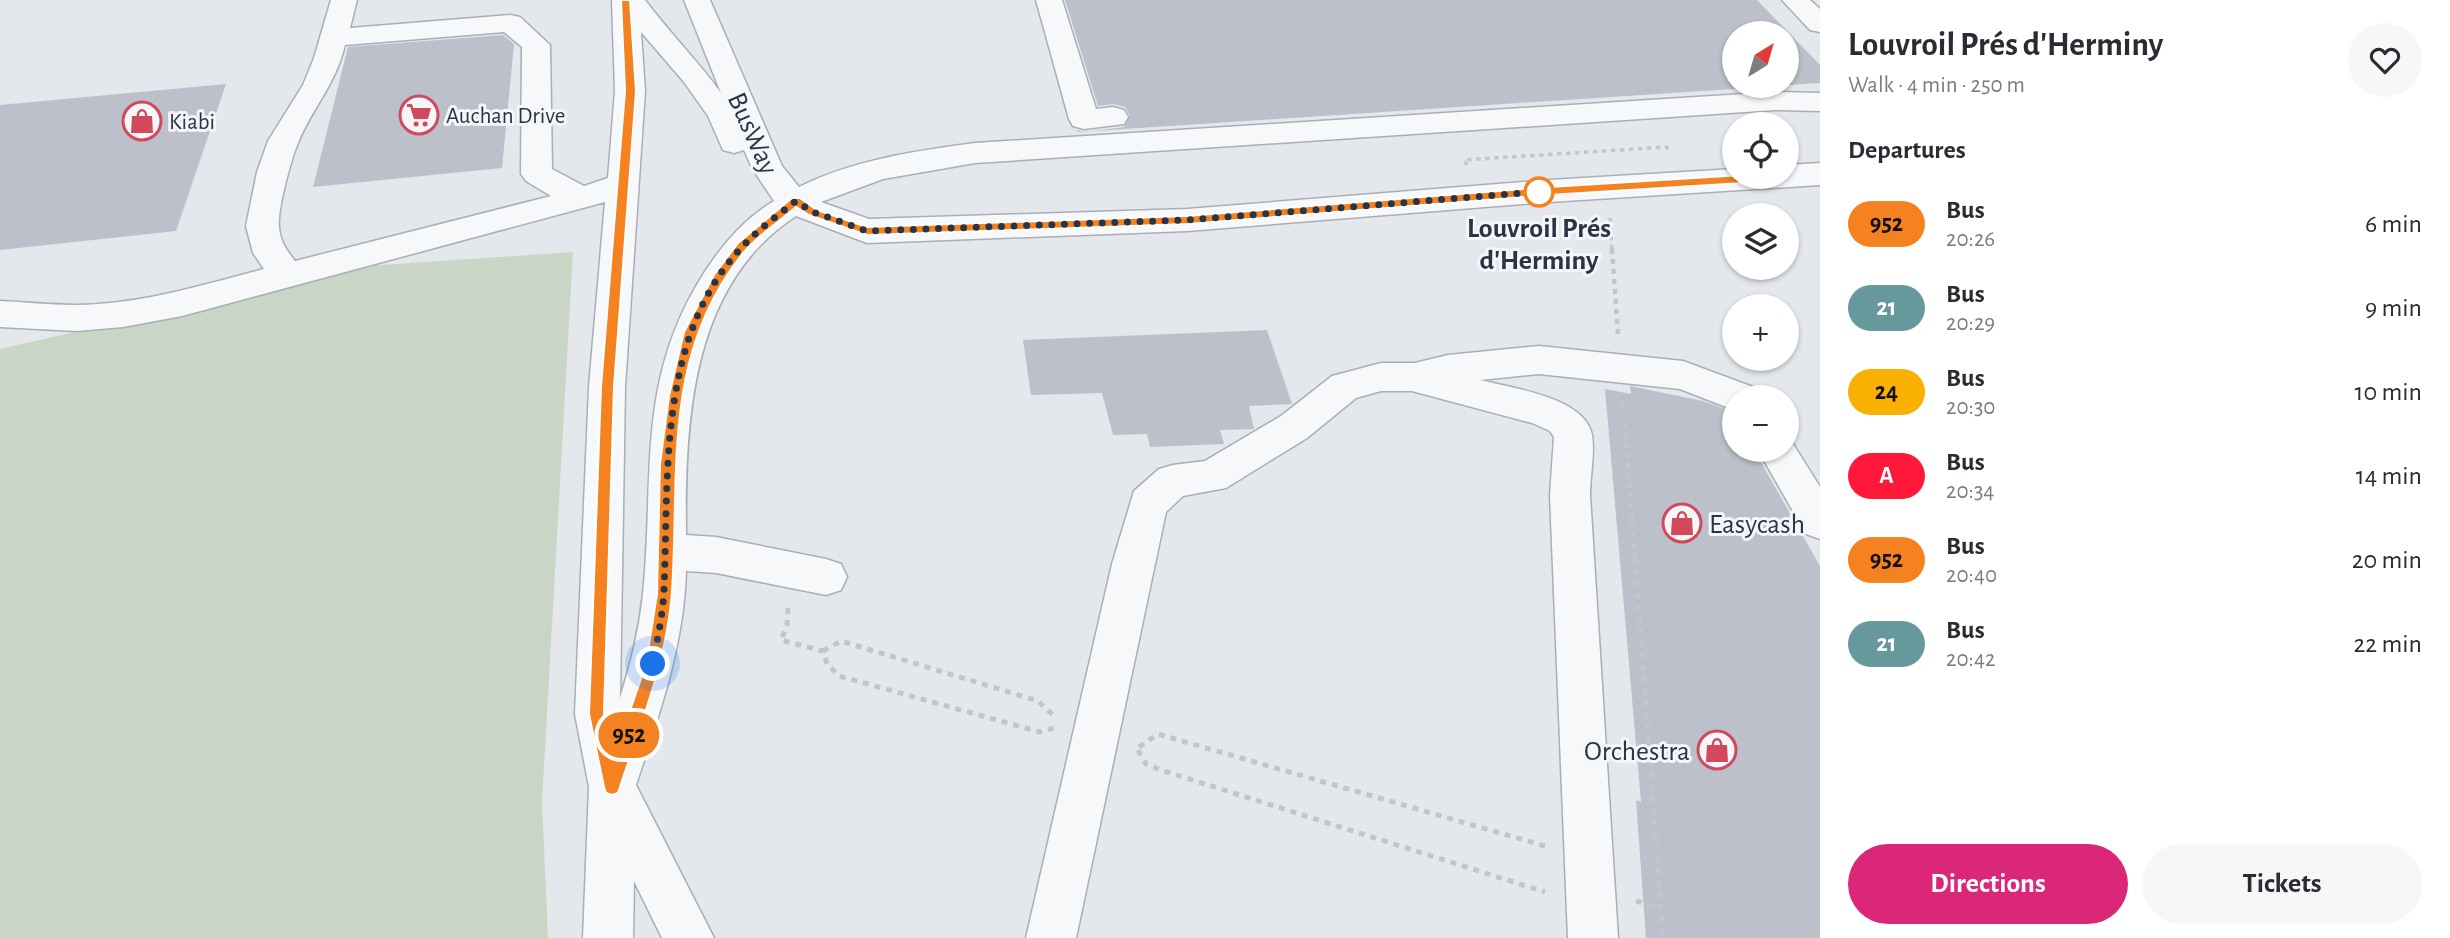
<!DOCTYPE html>
<meta charset="utf-8">
<style>
:root{--surface:#fff;--page:#f7f7f7;--text:#2b2b33;--muted:#7c7c81;--accent:#db2777}
body{margin:0;font-family:"Alegreya Sans",sans-serif;background:var(--page);color:var(--text);height:100vh;display:flex;flex-direction:column;font-size:26px;white-space:nowrap}
*{box-sizing:border-box;margin:0}
p{font-size:23px;color:var(--muted)}
.icon{flex:none;width:38px;height:38px;fill:none;stroke:currentColor;stroke-width:2;stroke-linecap:round;stroke-linejoin:round}
.map{position:relative;flex:1;overflow:hidden}
.panel{display:flex;flex-direction:column;background:var(--surface);width:630px}
.panel>*{flex:none}
.badge{padding:0 14px;border-radius:23px;font-size:24px;line-height:46px}
.needle{width:46px;rotate:37deg}
.controls{position:absolute;left:1722px;top:21px;display:grid;gap:14px}
.controls a{display:grid;place-items:center;width:77px;height:77px;border-radius:50%;background:var(--surface);box-shadow:0 2px 5px #0004;font-size:35px}
.you{position:absolute;width:35px;height:35px;margin:-18px;border:5px solid #fff;border-radius:50%;background:#1a73e8;box-shadow:0 0 0 10px #1a73e833}
.map>.badge{position:absolute;translate:-50% -50%;box-shadow:0 0 0 4px #fff}
h2{padding:0 28px;font-size:26px;line-height:63px}
.round{display:grid;place-items:center;flex:none;width:74px;height:74px;border-radius:37px;background:var(--page)}
.headline{display:flex;align-items:center;justify-content:space-between;height:119px;padding:0 28px}
h1{font-size:33px;font-weight:700;line-height:52px}
.action{display:flex;gap:14px;margin-top:auto;padding:14px 28px}
.action a{flex:1;height:80px;border-radius:42px;background:var(--accent);color:#fff;font-size:28px;font-weight:700;line-height:80px;text-align:center}
.action a+a{background:var(--page);color:var(--text)}
ul{padding:0;list-style:none}
li{display:flex;align-items:center;gap:21px;height:84px;padding:0 28px}
li div{flex:1}
li b{display:block;font-size:26px}
li em{font-style:normal}
li .badge{min-width:77px;font-weight:700;text-align:center}
main{display:flex;flex:1;min-height:0}
.map>svg:first-child{display:block}
.green{fill:#c9d6c5}
.building{fill:#bbc0ca}
.lines{fill:none;stroke-linecap:round;stroke-linejoin:round}
.minor-casing{stroke:#a9aeb7;stroke-width:3}
.path-far2{stroke:#c2c5cb;stroke-width:3.5;stroke-dasharray:4.5 4.5;stroke-linecap:butt}
.path-far1{stroke:#c2c5cb;stroke-width:4.5;stroke-dasharray:5 5;stroke-linecap:butt}
.path{stroke:#c2c5cb;stroke-width:5;stroke-dasharray:6 6;stroke-linecap:butt}
.minor{fill:#f7f8fa;fill-rule:evenodd}
.line{fill:#f58220;stroke:#fff;stroke-width:2}
.walk{stroke:#2b3445;stroke-width:7;stroke-dasharray:0 12.6}
.stop-dot{fill:#fff;stroke:#f58220;stroke-width:3.5}
.labels{text-anchor:middle;stroke-width:6;stroke-linejoin:round;paint-order:stroke}
.far-poi-label{font-size:23px;fill:#2b3445;stroke:#f4f6f9;text-anchor:start}
.street-label{font-size:28px;fill:#2b3445;stroke:#f4f6f9}
.stop-label{font-size:28px;font-weight:bold;fill:#2b3445;stroke:#f4f6f9}
.poi-label{font-size:28px;fill:#2b3445;stroke:#f4f6f9;text-anchor:start}
</style>
<main>
<div class="map">
<svg width="1820" height="938" viewBox="0 0 1820 938">
<rect width="100%" height="100%" fill="#e4e7ec"/>
<path class="green" d="M573,252L542,802L548,938H0V349L367,266Z"/>
<path class="building" d="M1065,0H1757L1820,65V83L1787,85V33H1734V86H1779L1078,132L1077,130L1084,132L1124,127L1130,116L1125,107L1113,104L1098,106Z
M503,35L514,44L502,168L313,187L348,47Z
M226,84L176,231L0,250V105Z
M1267,330L1292,404L1249,406L1254,429L1220,430L1224,444L1150,447L1147,434L1113,435L1102,393L1031,395L1023,340Z
M1630,386L1703,401L1734,412V450H1754L1820,566V938H1646L1636,800L1641,802L1605,389L1631,394Z"/>
<g class="lines">
<defs>
<path id="minor" d="M331,0H357L350,28L510,15L520,17L550,45L552,169L584,186L608,178L615,91L612,0H645C669,32 697,60 721,93L684,0H710L782,166L799,187C853,160 915,151 975,143L1775,92L1820,93V111L1775,110L975,163L883,179L821,202L869,219L1187,209L1549,180L1734,169V177H1787V165L1820,163V185L1549,202L1187,231L867,243L796,216C690,285 685,422 686,535L716,537L826,559L841,564L847,577L841,590L826,595L716,573L686,571C684,646 659,715 636,785L714,938H662L634,881L633,938H583L589,787L575,714L589,387L605,202L182,316L123,327L76,331L0,327V301C25,302 50,305 75,305C139,305 203,285 264,269L253,253L246,226L257,172L268,141L303,85L314,58ZM504,32L522,47L521,174L526,181L551,196L295,261C287,251 280,241 279,227C277,211 291,159 298,143C312,108 335,86 345,45ZM641,32L684,82L708,116L723,150L734,153L744,150L752,168L774,201C745,218 722,245 704,273C635,381 655,477 643,594C639,630 631,664 620,698L625,387L645,91Z
M1036,0H1062L1096,109L1113,107L1124,110L1128,117L1124,124L1084,129L1073,126L1069,119Z
M1782,0H1810L1820,9V32L1810,30Z
M1539,346L1683,361L1753,387L1758,397H1734V410L1680,389L1539,374L1480,380C1511,388 1585,397 1592,435C1595,453 1590,476 1590,495L1618,938H1568L1550,495L1554,437L1550,431L1532,423L1412,391H1381L1356,398L1307,438L1226,488L1183,496L1166,512L1076,938H1026L1112,564L1134,491L1159,469L1173,465L1205,461L1281,416L1332,376L1381,363H1415L1448,355Z
M1787,438L1790,439L1820,487V539L1806,534L1758,450H1787Z"/>
</defs>
<use href="#minor" class="minor-casing"/>
<path class="path-far2" d="M1467,165L1464,160L1666,147L1671,152
M1610,218L1612,251"/>
<path class="path-far1" d="M1612,249L1618,335
M1623,403L1635,559"/>
<path class="path" d="M1635,557L1663,938
M788,608L787,625L781,640L823,651L827,664L839,676L1040,732L1054,728
M823,651L841,641L1038,701L1056,718
M1139,747L1158,734L1545,846
M1138,750L1146,764L1161,770L1545,892
M1636,901L1661,908"/>
<use href="#minor" class="minor"/>
</g>
<path class="line" d="M621,0H630L636,91L614,387L604,714L614,757L646,664L657,594L660,464L669,396L684,332L714,275L738,243L792,198H800L817,210L867,227L1187,216L1549,187L1775,173L1780,177L1775,181L1549,195L1187,224L867,235L809,215L796,207C780,221 758,235 744,252C661,354 680,471 672,592C667,660 641,723 620,787L618,793L612,795L606,793L604,787L589,714L601,387L625,91Z"/>
<g class="lines">
<path class="walk" d="M653,664C657,640 663,615 664,590C669,475 657,336 743,246C759,229 778,215 796,201L813,212L867,231L1187,220L1549,191L1539,192"/>
</g>
<defs>
<symbol id="supermarket-ring" viewBox="-11 -11 22 22"><circle r="9.5" fill="#f4f6f9" stroke="#d1495b" stroke-width="1.5"/><path d="M-6-5.5h2.5l.6 2H6L4.5 2H-2.5L-4.4-4H-6ZM-1.5 3.2a1.3 1.3 0 1 0 .1 0ZM3 3.2a1.3 1.3 0 1 0 .1 0Z" fill="#d1495b"/></symbol>
<symbol id="shop-ring" viewBox="-11 -11 22 22"><circle r="9.5" fill="#f4f6f9" stroke="#d1495b" stroke-width="1.5"/><path d="M-5-2.5h2.3a2.7 3.5 0 0 1 5.4 0H5L5.5 6h-11ZM-1.5-2.5h3a1.5 2.3 0 0 0-3 0Z" fill="#d1495b"/></symbol>
</defs>
<g fill-rule="evenodd">
<use href="#supermarket-ring" x="397" y="93" width="44" height="44"/>
<use href="#shop-ring" x="120" y="99" width="44" height="44"/>
<use href="#shop-ring" x="1660" y="501" width="44" height="44"/>
<use href="#shop-ring" x="1695" y="728" width="44" height="44"/>
</g>
<circle class="stop-dot" cx="1539" cy="192" r="14"/>
<g class="labels">
<g class="far-poi-label">
<text x="446" y="123">Auchan Drive</text>
<text x="169" y="129">Kiabi</text>
</g>
<g class="street-label">
<text transform="translate(754 133) rotate(66)" y="10">BusWay</text>
</g>
<g class="stop-label">
<text x="1539" y="237">Louvroil Prés<tspan x="1539" dy="32">d'Herminy</tspan></text>
</g>
<g class="poi-label">
<text x="1709" y="533">Easycash</text>
<text x="1690" y="760" text-anchor="end">Orchestra</text>
</g>
</g>
</svg>
<div class="controls">
<a><svg class="needle" viewBox="-14 -14 28 28"><path d="M0-13l5 13h-10z" fill="#e53935"/><path d="M0 13l5-13h-10z" fill="#7c7c81"/></svg></a>
<a><svg class="icon" aria-label="locate" viewBox="0 0 24 24"><circle cx="12" cy="12" r="6"/><path d="M12 2v4M12 18v4M2 12h4M18 12h4"/></svg></a>
<a><svg class="icon" aria-label="layers" viewBox="0 0 24 24"><path d="M12 4l9 5-9 5-9-5zM3 14l9 5 9-5"/></svg></a>
<a>+</a>
<a>−</a>
</div>
<div class="you" style="left:653px;top:664px"></div>
<b class="badge" style="left:629px;top:735px;background:#f58220;color:#111">952</b>
</div>
<section class="panel">
<div class="headline"><div><h1>Louvroil Prés d'Herminy</h1><p>Walk · 4 min · 250 m</p></div><a class="round"><svg class="icon" aria-label="heart" viewBox="0 0 24 24"><path d="M12 20l-8-8c-3-5 5-10 8-4 3-6 11-1 8 4z"/></svg></a></div>
<h2>Departures</h2>
<ul>
<li><span class="badge" style="background:#f58220;color:#111">952</span><div><b>Bus</b><p>20:26</p></div><em>6 min</em></li>
<li><span class="badge" style="background:#66999b;color:#fff">21</span><div><b>Bus</b><p>20:29</p></div><em>9 min</em></li>
<li><span class="badge" style="background:#f9b000;color:#111">24</span><div><b>Bus</b><p>20:30</p></div><em>10 min</em></li>
<li><span class="badge" style="background:#ff1839;color:#fff">A</span><div><b>Bus</b><p>20:34</p></div><em>14 min</em></li>
<li><span class="badge" style="background:#f58220;color:#111">952</span><div><b>Bus</b><p>20:40</p></div><em>20 min</em></li>
<li><span class="badge" style="background:#66999b;color:#fff">21</span><div><b>Bus</b><p>20:42</p></div><em>22 min</em></li>
</ul>
<div class="action"><a>Directions</a><a>Tickets</a></div>
</section>
</main>
